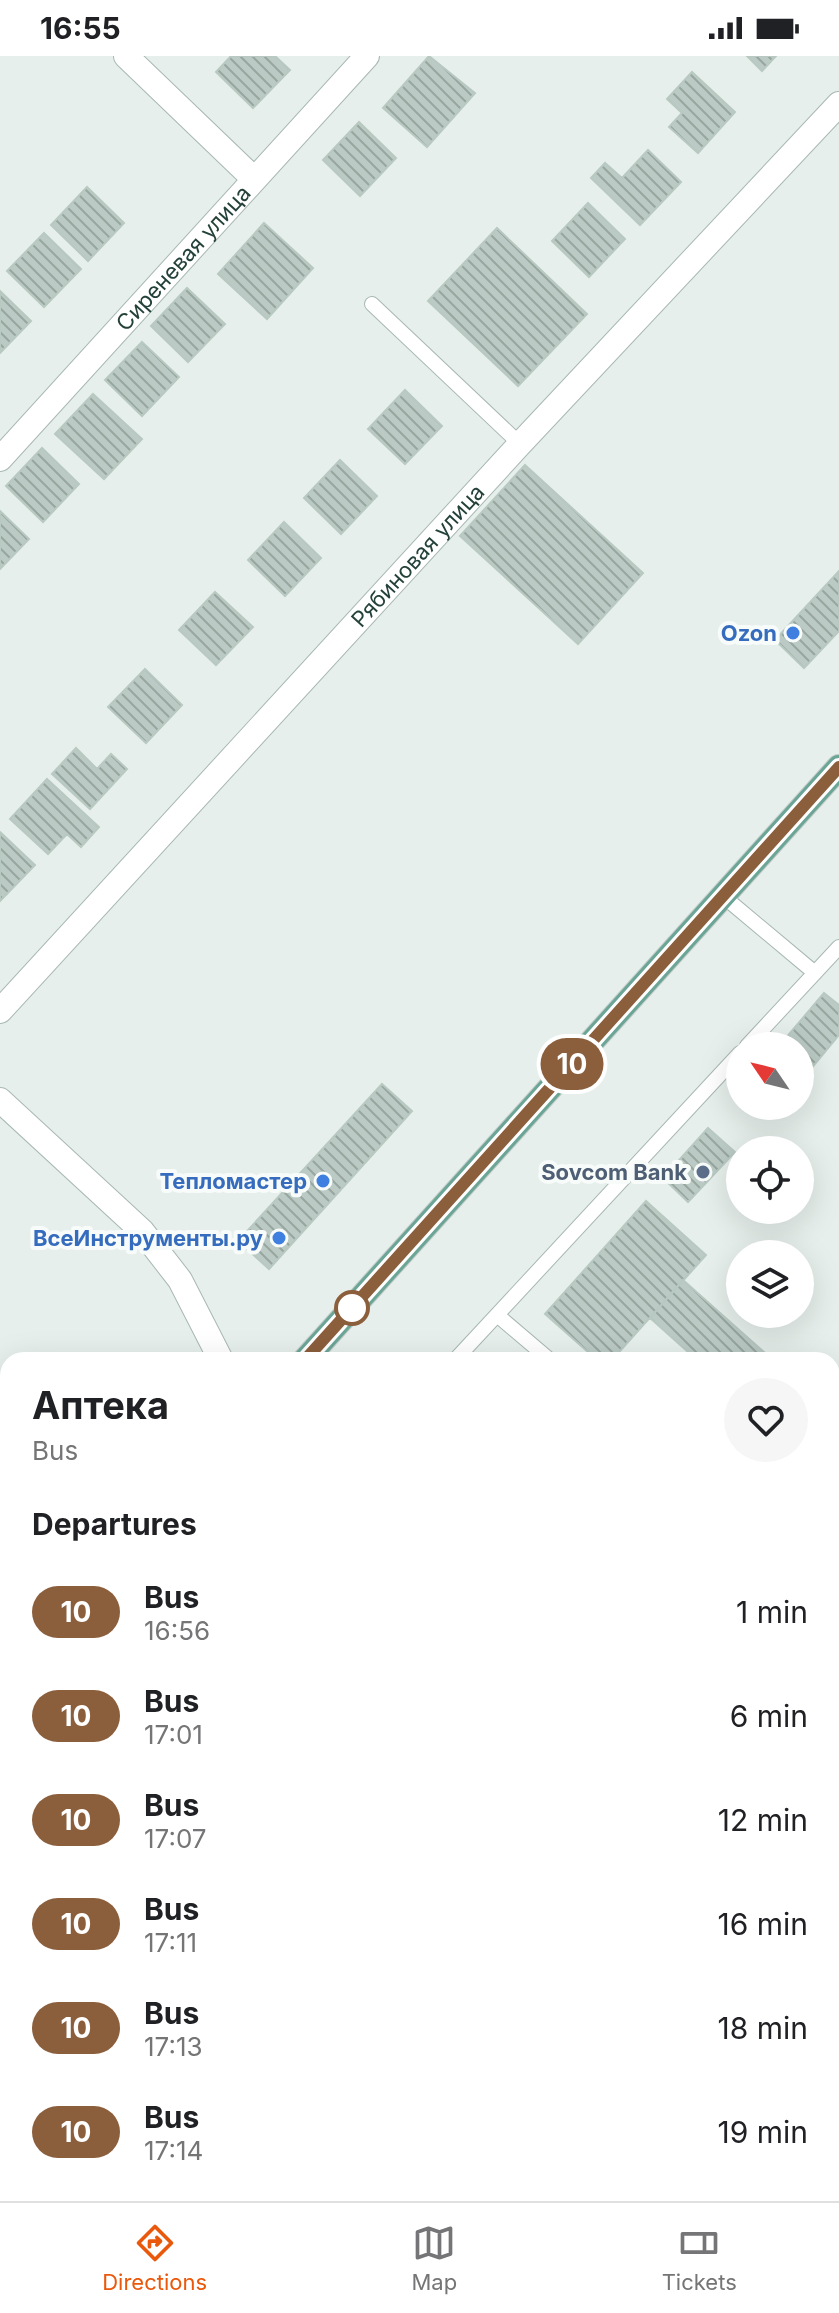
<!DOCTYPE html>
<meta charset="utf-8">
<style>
:root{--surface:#fff;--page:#f6f6f6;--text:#202124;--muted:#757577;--line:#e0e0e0;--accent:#ea580c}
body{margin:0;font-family:Inter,sans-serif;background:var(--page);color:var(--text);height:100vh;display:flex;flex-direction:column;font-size:30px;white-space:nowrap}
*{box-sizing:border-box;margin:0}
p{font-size:26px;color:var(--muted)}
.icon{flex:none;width:44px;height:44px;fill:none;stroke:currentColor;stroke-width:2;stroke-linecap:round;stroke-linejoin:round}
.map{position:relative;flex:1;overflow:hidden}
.details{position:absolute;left:0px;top:1296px;width:840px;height:850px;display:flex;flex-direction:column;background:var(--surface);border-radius:24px 24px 0 0;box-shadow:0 8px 32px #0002}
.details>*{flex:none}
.badge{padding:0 16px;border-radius:26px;font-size:28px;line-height:52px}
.needle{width:52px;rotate:305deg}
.controls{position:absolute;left:726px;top:976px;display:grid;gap:16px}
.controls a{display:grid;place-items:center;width:88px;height:88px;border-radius:50%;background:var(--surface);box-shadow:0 8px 32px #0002;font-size:40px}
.map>.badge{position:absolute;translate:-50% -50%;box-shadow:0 0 0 4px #fff}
h2{padding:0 32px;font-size:30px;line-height:72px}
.round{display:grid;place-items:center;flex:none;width:84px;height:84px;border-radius:42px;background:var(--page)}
.headline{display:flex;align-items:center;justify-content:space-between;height:136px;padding:0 32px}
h1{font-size:38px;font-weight:700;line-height:60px}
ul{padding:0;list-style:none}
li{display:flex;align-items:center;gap:24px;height:104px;padding:0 32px}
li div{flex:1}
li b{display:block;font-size:30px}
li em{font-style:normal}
li .badge{min-width:88px;font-weight:700;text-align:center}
.status{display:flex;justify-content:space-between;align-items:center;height:56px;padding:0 40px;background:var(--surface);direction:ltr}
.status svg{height:22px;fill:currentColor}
.tab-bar{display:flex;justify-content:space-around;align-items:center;height:112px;border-top:2px solid var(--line);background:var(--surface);font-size:22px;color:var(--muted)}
.tab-bar a{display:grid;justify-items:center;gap:4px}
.tab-bar .current{color:var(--accent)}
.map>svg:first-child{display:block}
.building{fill:url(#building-back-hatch);stroke:#b8c9c2;stroke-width:2}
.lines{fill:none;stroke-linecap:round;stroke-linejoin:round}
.service-casing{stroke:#a8b8b2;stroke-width:16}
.minor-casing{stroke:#a8b8b2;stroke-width:26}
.primary-casing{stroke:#c2cac8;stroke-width:26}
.service{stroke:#fff;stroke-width:14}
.minor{stroke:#fff;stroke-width:24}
.primary{stroke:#6aa596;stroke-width:24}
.line-casing{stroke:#fff;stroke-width:18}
.line{stroke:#8b5e3c;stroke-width:12}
.shop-dot{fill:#3f7fe0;stroke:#f7fbf9;stroke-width:3}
.service-dot{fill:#5c6f8a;stroke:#f7fbf9;stroke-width:3}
.stop-dot{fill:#fff;stroke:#8b5e3c;stroke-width:4}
.labels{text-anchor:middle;stroke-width:8;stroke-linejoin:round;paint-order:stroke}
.street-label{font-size:22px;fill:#24423a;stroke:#f7fbf9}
.shop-label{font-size:22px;font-weight:bold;fill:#366cbe;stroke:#f7fbf9;text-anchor:end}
.service-label{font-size:22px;font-weight:bold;fill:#4e5e75;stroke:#f7fbf9;text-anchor:end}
</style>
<div class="status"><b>16:55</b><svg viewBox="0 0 49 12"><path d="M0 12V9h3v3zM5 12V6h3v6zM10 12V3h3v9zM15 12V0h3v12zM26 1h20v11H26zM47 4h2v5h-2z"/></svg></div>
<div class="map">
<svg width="839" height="2145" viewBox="0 0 839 2145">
<defs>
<pattern id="building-back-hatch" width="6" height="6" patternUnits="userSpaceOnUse" patternTransform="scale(2)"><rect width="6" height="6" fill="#bbcac4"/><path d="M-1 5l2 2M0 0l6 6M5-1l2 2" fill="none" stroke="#98a6a0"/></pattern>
</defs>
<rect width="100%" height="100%" fill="#e6efeb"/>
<path class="building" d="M231,0H275L290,14L253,52L216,16Z
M429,0L475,37L427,91L383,52Z
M747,0H776L762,15Z
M692,16L735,56L698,97L669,71L682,57L667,43Z
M359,66L396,102L360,140L323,104Z
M648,94L681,126L640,169L591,122L605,107L622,122Z
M87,131L124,167L88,205L51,169Z
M588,147L625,183L589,221L552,185Z
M264,167L313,212L267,263L218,218Z
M497,172L587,258L518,330L428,245Z
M44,177L81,213L44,251L7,215Z
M187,232L225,268L188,306L151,270Z
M0,235L31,265L0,297Z
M142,286L179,321L142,360L105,324Z
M405,334L442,370L405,408L368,373Z
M93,338L142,383L104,423L55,378Z
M42,392L79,428L43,466L6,430Z
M340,404L377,440L341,478L304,442Z
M525,409L643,517L578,588L460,480Z
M0,455L29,483L0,513Z
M284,466L321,502L285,540L248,504Z
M839,515V575L804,612L775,584Z
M215,536L253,571L216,609L179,574Z
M145,613L182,649L146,687L108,651Z
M76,692L97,713L111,698L127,713L90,753L52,718Z
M47,723L99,771L81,791L67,778L48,798L10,763Z
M0,776L35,809L0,845Z
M824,937L839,949V979L800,1026V990H779Z
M382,1028L412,1055L269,1213L238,1185Z
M708,1072L735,1096L688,1146L663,1122Z
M646,1145L706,1199L612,1304H597L545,1258Z
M683,1224L773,1304H697L650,1262Z
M832,1356L839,1362V1429L832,1423Z
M832,1626L839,1633V1651L832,1659Z
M839,1814V1893L832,1901V1822Z
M8,1941V2033L0,2026V1950Z
M0,2079L8,2086V2138H41L35,2145H0Z
M293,2138H326L330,2145H279Z
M532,2138H562L558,2145H542Z"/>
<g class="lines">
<defs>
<path id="service" d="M372,248L520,388
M723,840L815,917
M747,990L839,891
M497,1259L550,1304
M455,1304L740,997
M0,1427L8,1418
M832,1481L839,1488
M0,1801L8,1792
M832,2069L839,2062"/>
<g id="minor">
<path d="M126,0L253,122"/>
<path id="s1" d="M0,403L367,0"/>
<path id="s2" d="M0,955L520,388L839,48"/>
<path d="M0,1044L142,1175L180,1224L221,1304"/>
<path d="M832,1725L839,1718"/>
<path d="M832,2109L839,2122"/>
<path d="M200,2145L210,2138"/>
</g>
<path id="primary" d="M305,1304L839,711
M0,1644L8,1635"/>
</defs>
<use href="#service" class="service-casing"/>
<use href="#minor" class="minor-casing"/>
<use href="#primary" class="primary-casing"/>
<use href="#service" class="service"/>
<use href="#minor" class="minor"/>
<use href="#primary" class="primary"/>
</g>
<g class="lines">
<defs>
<path id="line" d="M305,1304L839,711"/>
</defs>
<use href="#line" class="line-casing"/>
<use href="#line" class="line"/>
</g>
<g class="shop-dot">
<circle cx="793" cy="577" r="8"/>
<circle cx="323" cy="1125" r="8"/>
<circle cx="279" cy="1182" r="8"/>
</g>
<circle class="service-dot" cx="703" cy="1116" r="8"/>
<circle class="stop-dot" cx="352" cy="1252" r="16"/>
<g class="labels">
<g class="street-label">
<text dy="8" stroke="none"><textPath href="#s1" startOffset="272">Сиреневая улица</textPath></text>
<text dy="8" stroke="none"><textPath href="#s2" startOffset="618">Рябиновая улица</textPath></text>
</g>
<g class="shop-label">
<text x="777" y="585">Ozon</text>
<text x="307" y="1133">Тепломастер</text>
<text x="263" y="1190">ВсеИнструменты.ру</text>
</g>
<g class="service-label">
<text x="687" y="1124">Sovcom Bank</text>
</g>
</g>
</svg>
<div class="controls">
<a><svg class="needle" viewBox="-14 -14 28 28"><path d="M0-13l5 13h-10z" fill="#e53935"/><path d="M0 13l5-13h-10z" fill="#757577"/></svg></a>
<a><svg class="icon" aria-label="locate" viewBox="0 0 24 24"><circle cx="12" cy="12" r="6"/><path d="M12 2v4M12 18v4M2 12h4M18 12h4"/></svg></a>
<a><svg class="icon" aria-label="layers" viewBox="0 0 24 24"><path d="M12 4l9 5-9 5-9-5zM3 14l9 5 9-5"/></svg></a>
</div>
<b class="badge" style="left:572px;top:1008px;background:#8b5e3c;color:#fff">10</b>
<section class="details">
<div class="headline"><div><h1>Аптека</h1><p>Bus</p></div><a class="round"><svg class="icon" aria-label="heart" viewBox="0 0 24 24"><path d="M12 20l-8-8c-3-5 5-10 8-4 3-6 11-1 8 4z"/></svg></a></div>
<h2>Departures</h2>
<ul>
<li><span class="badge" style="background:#8b5e3c;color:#fff">10</span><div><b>Bus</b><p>16:56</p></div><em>1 min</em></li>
<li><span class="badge" style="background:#8b5e3c;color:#fff">10</span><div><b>Bus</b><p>17:01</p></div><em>6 min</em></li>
<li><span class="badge" style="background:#8b5e3c;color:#fff">10</span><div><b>Bus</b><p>17:07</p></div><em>12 min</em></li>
<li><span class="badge" style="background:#8b5e3c;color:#fff">10</span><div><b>Bus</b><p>17:11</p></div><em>16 min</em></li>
<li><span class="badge" style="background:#8b5e3c;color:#fff">10</span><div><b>Bus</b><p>17:13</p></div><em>18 min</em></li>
<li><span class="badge" style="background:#8b5e3c;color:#fff">10</span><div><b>Bus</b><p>17:14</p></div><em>19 min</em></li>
</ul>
</section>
</div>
<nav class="tab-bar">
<a class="current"><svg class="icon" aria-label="directions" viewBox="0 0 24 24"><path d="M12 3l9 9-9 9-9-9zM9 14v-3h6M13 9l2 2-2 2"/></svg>Directions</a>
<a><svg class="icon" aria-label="map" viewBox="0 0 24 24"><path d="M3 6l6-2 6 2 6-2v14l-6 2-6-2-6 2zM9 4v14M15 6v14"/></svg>Map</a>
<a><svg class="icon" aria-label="tickets" viewBox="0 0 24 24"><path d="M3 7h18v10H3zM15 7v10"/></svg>Tickets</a>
</nav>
